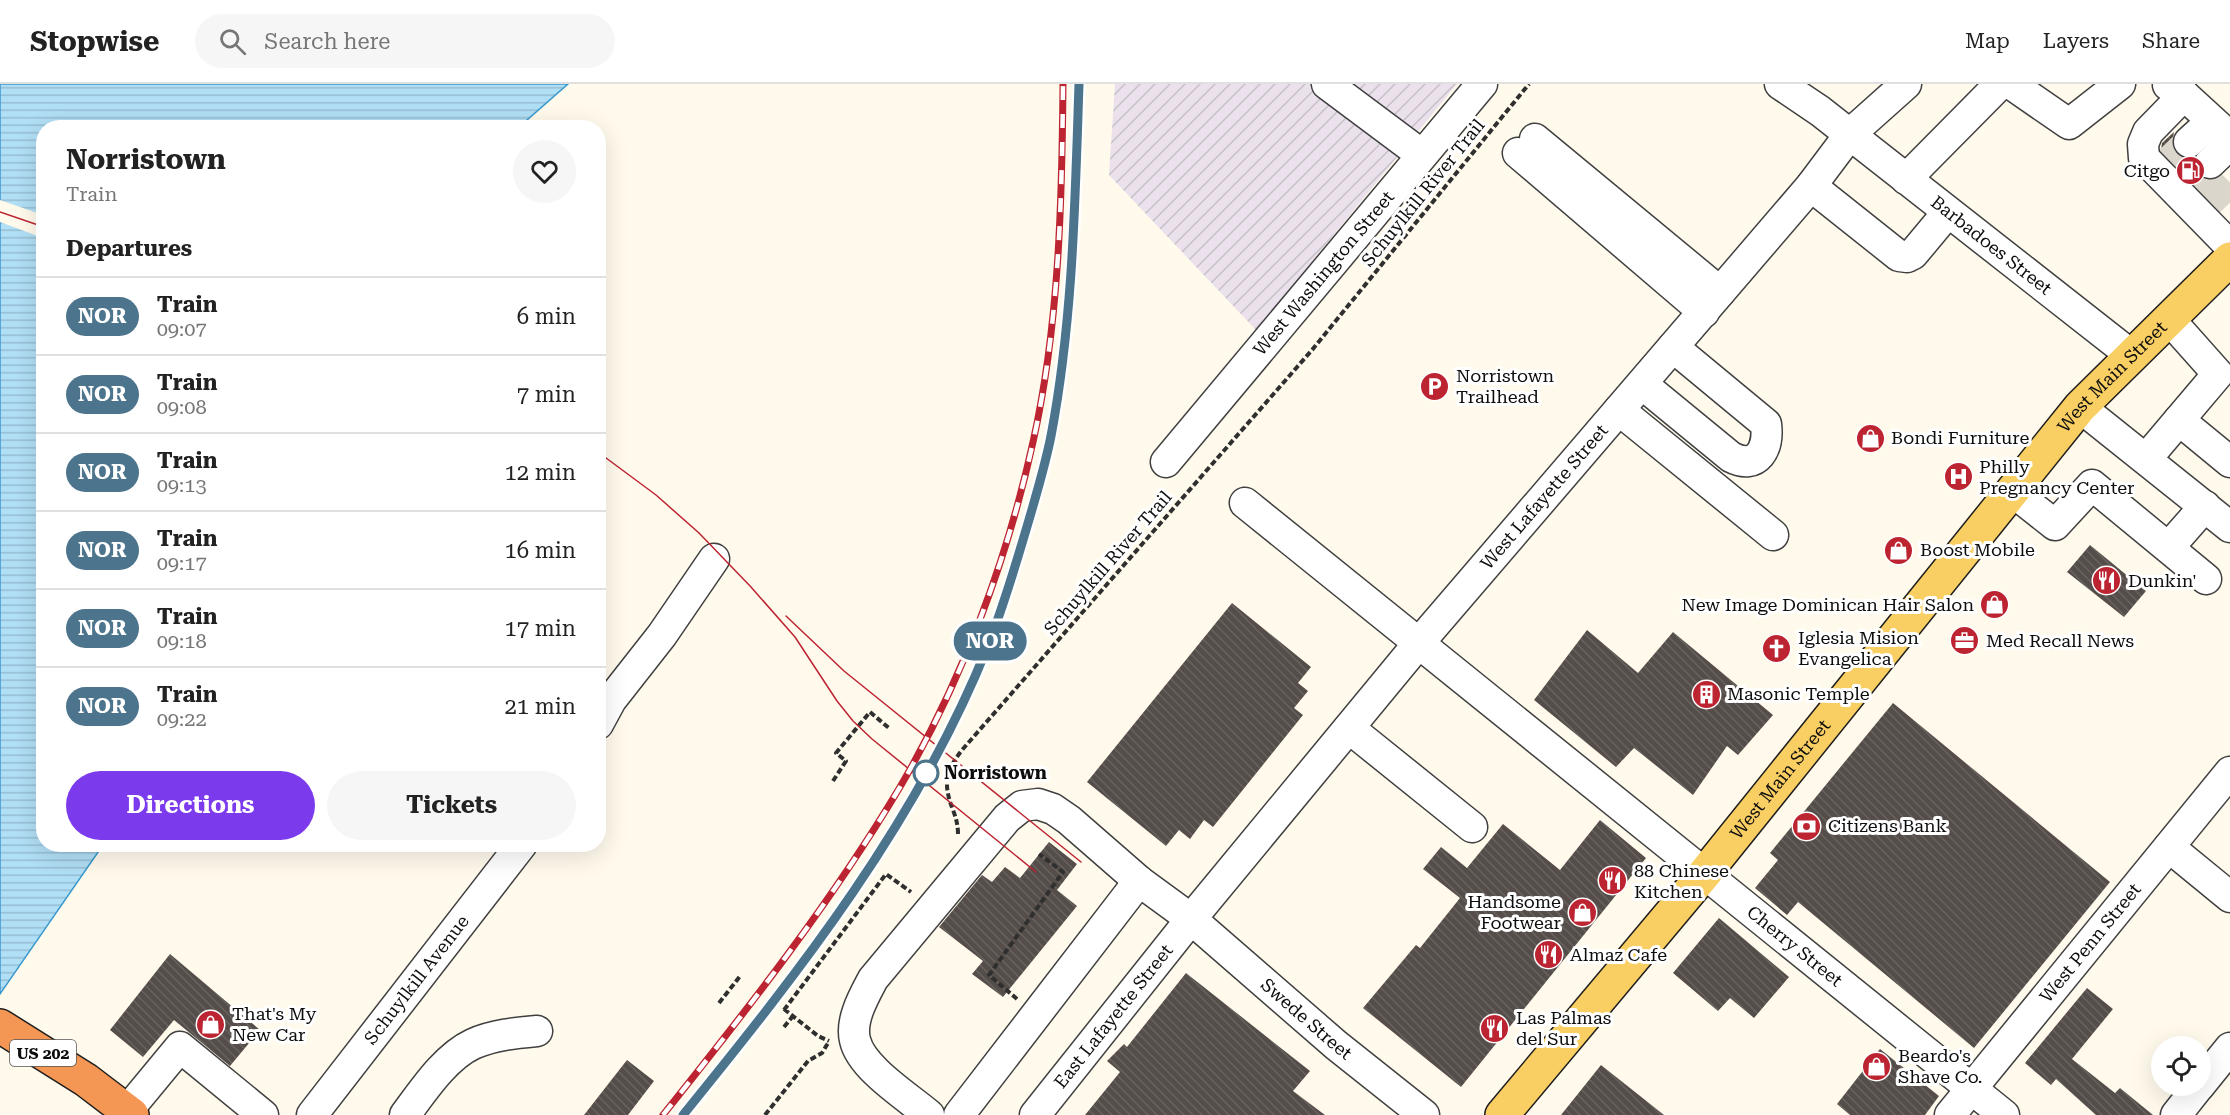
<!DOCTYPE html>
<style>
:root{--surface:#fff;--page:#f6f6f6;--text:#222;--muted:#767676;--line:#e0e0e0;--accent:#7c3aed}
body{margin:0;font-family:"Roboto Serif",serif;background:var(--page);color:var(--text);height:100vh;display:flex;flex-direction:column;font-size:22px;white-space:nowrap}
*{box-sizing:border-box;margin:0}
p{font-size:20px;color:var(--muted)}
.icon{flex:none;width:33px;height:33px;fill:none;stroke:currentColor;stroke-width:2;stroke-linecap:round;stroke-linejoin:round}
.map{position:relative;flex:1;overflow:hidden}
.details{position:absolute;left:36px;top:36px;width:570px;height:732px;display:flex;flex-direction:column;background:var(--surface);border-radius:24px;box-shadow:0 6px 24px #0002}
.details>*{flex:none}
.badge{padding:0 12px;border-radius:20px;font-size:21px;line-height:39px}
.fabs{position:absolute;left:2151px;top:952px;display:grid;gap:12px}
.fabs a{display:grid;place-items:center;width:60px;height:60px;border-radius:50%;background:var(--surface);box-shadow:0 6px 24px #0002;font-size:30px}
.map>.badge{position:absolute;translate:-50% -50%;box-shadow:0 0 0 3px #fff}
h2{padding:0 30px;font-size:22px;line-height:54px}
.round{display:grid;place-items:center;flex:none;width:63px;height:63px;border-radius:32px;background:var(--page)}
.summary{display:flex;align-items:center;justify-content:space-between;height:102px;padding:0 30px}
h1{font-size:28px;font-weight:700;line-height:45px}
.action{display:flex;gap:12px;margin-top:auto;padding:12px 30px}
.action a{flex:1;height:69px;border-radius:36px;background:var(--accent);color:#fff;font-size:24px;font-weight:700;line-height:69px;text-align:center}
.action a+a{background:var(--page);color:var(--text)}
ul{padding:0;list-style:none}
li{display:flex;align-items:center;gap:18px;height:78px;padding:0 30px;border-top:2px solid var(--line)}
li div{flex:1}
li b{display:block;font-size:22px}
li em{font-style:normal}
li .badge{min-width:66px;font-weight:700;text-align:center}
header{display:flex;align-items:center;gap:36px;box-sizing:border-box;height:84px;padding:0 30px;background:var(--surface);border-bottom:2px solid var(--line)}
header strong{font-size:28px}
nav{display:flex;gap:33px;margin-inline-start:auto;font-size:21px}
.search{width:420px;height:54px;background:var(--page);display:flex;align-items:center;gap:15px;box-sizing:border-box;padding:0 21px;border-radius:33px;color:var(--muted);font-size:22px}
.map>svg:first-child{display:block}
.industrial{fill:url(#industrial-furrows)}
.water{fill:url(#water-rules);stroke:#3898ce;stroke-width:1.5}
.pier{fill:#fffaec}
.building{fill:url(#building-back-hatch)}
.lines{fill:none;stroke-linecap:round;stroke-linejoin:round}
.minor-tunnel{stroke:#dbd6cb;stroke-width:30;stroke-dasharray:30 15;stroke-linecap:butt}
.minor-casing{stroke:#404040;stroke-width:33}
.major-casing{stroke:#1e1e1e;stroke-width:36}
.highway-casing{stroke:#1e1e1e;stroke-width:36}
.path{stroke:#2f2f2f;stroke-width:4;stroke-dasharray:6 3;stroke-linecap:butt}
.minor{stroke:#fff;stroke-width:30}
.major{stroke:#f9ce62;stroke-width:33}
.highway{stroke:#f59754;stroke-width:33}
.tram{stroke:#bd2432;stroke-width:1.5}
.rail-casing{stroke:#bd2432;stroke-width:7}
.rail{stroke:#fff;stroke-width:4.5;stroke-dasharray:14;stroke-linecap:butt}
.line-casing{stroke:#fff;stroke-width:14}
.line{stroke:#4c748c;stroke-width:9}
.stop-dot{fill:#fff;stroke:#4c748c;stroke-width:3}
.labels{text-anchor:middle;stroke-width:6;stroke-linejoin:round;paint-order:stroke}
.shield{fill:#fff;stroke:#565656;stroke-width:1.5}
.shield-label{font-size:16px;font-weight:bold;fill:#0d0d0d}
.poi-label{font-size:18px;fill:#0d0d0d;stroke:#fff;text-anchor:start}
.street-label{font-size:18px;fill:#0d0d0d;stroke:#fff}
.stop-label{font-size:18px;font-weight:bold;fill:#0d0d0d;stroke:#fff;text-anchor:start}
</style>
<header>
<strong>Stopwise</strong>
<div class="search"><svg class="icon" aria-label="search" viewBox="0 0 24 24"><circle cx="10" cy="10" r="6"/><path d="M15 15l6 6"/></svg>Search here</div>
<nav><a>Map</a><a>Layers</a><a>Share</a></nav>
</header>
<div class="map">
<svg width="2230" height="1031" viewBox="0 0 2230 1031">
<defs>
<pattern id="industrial-furrows" width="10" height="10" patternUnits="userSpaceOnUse" patternTransform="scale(1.5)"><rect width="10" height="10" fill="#eae1ec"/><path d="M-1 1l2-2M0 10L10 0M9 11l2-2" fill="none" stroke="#c8c0c9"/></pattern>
<pattern id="water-rules" width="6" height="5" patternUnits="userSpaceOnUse" patternTransform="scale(1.5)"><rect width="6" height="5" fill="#b1dff6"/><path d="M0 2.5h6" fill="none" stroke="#97bed2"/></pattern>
<pattern id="building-back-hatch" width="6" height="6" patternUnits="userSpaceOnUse" patternTransform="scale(1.5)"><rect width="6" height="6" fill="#554d49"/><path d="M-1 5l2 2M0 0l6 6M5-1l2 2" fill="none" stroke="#68625f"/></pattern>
</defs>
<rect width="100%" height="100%" fill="#fffaec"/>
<path class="industrial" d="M1115,0H1457L1256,246L1109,91Z"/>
<path class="water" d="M0,0H568L519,43L44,44V760L103,761L0,910Z"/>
<path class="pier" d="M0,116L43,131V154L0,138Z"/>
<path class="building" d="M2174,48L2172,61L2177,70L2184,75H2193V84L2198,91L2206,96H2213L2219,93L2230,104V114L2218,125L2161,66L2162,59Z
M2090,461L2146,507L2124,533L2067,488Z
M1232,519L1311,583L1298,599L1308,607L1294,624L1303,631L1213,743L1204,736L1190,755L1179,746L1166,762L1087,698Z
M1587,546L1638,589L1673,548L1773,631L1738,671L1727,662L1693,711L1634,664L1616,683L1534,616Z
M1893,619L2110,798L1974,964L1798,818L1787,831L1755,804L1778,776L1770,769Z
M1600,736L1646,774L1461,1003L1363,924L1416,861L1420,864L1460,814L1423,785L1441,763L1467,784L1503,740L1560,786Z
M1049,758L1077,780L1057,806L1077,822L1003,913L972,890L983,877L939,843L982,791L992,798L1005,783L1020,794Z
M1719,834L1789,893L1754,934L1730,914L1718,927L1673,889Z
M170,870L260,946L230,982L174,936L143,973L110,946Z
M1186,889L1310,987L1293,1007L1325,1031H1085L1120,988L1107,977L1124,960L1127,963Z
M2087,904L2113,925L2072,975L2115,1009L2120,1004L2153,1031H2096L2056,995L2051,1001L2025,979Z
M1880,965L1939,1012L1925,1031H1850L1837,1020Z
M627,976L654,997L628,1031H584Z
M1601,981L1664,1031H1561Z"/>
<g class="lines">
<path class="minor-tunnel" d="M2167,79L2189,58
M2188,100L2210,79
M2208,119L2230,98"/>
<defs>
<g id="minor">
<path d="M1327,0L1422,71"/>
<path id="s1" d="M1780,0L1820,27L2131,271"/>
<path d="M2011,0L2069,40L2120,0"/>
<path d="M2168,1L2184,11L2230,53"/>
<path d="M2184,11L2148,48L2143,60L2144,74L2230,162"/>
<path d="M1535,55L1720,208"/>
<path d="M2189,58L2212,37"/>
<path d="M1518,69L1704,228"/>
<path d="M2210,79L2230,60"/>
<path d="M1906,95L2000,0"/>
<path d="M1811,102L1899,172L1907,173L1913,170L1948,128"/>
<path d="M2169,235L2218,290L2179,336L2230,378"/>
<path d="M1642,300L1731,373C1758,387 1769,364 1766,340L1673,263"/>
<path d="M2080,323L2230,443"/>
<path d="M1619,326L1773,451"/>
<path d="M2146,375L2179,336"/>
<path id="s2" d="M1166,378L1482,0"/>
<path d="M2012,407L2055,441L2092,401L2206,495"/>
<path id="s3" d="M1245,419L2004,1031"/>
<path d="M2169,463L2205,422"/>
<path d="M598,640L611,616L662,551L714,475"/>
<path d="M1349,644L1472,743"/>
<path d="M2169,763L2230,813"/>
<path d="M2200,1001L2230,964"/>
<path d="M127,1027L180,963L263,1031"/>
<path id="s4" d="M312,1031L522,760"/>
<path d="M405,1031C423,1007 445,973 473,960C493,951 515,949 537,947"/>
<path id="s5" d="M929,1031C908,1013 861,984 855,956C850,936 864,912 873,895L1007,734L1022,722L1038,720L1053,725L1069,736L1139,797L1191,835L1336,961L1424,1031"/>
<path d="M959,1031L1139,797"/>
<path id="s6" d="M1035,1031L1191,835L1418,560L1811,102L1850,50L1906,0"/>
<path id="s7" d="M1950,1031L2230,688"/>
<path d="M2176,1031L2199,1002"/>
</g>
<g id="major">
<path id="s8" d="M1502,1031L1705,789L2080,323L2230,175"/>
</g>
<path id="highway" d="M0,942L86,996L132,1031"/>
</defs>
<use href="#minor" class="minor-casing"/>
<use href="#major" class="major-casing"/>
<use href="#highway" class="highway-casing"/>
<path class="path" d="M833,697L846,677L836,669L870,628L890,645
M958,750C958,741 956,734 953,726C943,700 945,688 962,666L1312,266L1529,0
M1017,915L989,891L1063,788L1039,770
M719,919L741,891
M784,925L818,952L829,957
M784,926L886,790L911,808
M784,943L793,932
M765,1031L808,977L822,969L828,959"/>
<use href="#minor" class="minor"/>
<use href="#major" class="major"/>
<use href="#highway" class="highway"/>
<path class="tram" d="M0,128L44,143
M598,368L656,411L699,449L751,503L795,553L837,617L853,637L872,655L1036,788
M786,532L844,587L1081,778"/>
<defs>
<path id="rail" d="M663,1031C747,926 831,819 900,703C962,597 1007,477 1033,358C1059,242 1062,119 1063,0
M683,1031C724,981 766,931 804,879C872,786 932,686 980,580C999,538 1011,495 1024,451C1034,418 1044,385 1051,352C1073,236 1075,118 1079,0"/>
</defs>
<use href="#rail" class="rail-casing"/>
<use href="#rail" class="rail"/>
</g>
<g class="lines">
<defs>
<path id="line" d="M683,1031C800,887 917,738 987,564C1001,529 1012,493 1023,456C1033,422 1044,387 1051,352C1073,236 1075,118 1079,0"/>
</defs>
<use href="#line" class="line-casing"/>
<use href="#line" class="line"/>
</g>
<defs>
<symbol id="fuel-disc" viewBox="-11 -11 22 22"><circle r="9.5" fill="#bd2432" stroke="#fff"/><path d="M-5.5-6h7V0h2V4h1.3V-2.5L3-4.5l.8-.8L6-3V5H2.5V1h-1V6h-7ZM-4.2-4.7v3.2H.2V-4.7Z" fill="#fff"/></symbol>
<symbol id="parking-disc" viewBox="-11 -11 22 22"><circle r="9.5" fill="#bd2432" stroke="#fff"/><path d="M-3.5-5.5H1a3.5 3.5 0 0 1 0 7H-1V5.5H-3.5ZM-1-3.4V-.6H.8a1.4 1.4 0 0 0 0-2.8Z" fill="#fff"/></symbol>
<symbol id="shop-disc" viewBox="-11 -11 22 22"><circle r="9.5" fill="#bd2432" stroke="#fff"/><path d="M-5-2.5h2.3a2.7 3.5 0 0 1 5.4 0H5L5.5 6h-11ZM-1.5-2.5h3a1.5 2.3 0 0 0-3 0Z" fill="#fff"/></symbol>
<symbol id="hospital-disc" viewBox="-11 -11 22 22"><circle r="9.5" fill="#bd2432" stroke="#fff"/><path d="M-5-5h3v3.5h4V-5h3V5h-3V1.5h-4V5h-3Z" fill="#fff"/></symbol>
<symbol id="restaurant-disc" viewBox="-11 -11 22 22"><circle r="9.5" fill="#bd2432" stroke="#fff"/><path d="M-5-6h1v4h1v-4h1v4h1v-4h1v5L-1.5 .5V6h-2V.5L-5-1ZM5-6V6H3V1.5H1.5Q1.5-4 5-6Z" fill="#fff"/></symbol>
<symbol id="office-disc" viewBox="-11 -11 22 22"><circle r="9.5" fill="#bd2432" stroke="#fff"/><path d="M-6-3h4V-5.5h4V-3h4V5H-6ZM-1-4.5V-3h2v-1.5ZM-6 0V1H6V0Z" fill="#fff"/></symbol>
<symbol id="church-disc" viewBox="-11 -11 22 22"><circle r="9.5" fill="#bd2432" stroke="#fff"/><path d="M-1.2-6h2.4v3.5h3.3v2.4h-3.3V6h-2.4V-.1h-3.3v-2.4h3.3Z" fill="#fff"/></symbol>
<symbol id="building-disc" viewBox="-11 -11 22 22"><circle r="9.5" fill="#bd2432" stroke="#fff"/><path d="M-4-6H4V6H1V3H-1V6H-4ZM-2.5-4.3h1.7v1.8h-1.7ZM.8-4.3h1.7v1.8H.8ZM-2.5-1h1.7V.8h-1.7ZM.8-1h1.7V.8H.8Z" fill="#fff"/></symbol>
<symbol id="bank-disc" viewBox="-11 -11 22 22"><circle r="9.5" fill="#bd2432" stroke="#fff"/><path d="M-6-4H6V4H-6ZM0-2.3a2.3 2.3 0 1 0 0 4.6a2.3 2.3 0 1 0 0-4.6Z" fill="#fff"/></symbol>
</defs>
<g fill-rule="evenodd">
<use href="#fuel-disc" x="2174" y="70" width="33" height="33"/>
<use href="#parking-disc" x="1418" y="286" width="33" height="33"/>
<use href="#shop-disc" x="1854" y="338" width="33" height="33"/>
<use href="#hospital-disc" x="1942" y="376" width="33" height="33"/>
<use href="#shop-disc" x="1882" y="450" width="33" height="33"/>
<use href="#restaurant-disc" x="2090" y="480" width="33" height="33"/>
<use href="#shop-disc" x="1978" y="504" width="33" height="33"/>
<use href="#office-disc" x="1948" y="540" width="33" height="33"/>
<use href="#church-disc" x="1760" y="548" width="33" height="33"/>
<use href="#building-disc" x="1690" y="594" width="33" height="33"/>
<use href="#bank-disc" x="1790" y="726" width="33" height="33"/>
<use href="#restaurant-disc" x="1596" y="780" width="33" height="33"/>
<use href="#shop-disc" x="1566" y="812" width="33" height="33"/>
<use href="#restaurant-disc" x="1532" y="854" width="33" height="33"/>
<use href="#shop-disc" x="194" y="924" width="33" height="33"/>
<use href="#restaurant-disc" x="1478" y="928" width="33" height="33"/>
<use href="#shop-disc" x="1860" y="966" width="33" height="33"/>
</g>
<circle class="stop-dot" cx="926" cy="689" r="12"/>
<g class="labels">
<rect class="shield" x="10" y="956" width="66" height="26" rx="4.5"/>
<g class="shield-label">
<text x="43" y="975">US 202</text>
</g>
<g class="poi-label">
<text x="2170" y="93" text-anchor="end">Citgo</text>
<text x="1456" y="298">Norristown<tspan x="1456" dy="21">Trailhead</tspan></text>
<text x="1891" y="360">Bondi Furniture</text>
<text x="1979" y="389">Philly<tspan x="1979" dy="21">Pregnancy Center</tspan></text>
<text x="1920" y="472">Boost Mobile</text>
<text x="2128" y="503">Dunkin'</text>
<text x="1974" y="527" text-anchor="end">New Image Dominican Hair Salon</text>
<text x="1798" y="560">Iglesia Mision<tspan x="1798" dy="21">Evangelica</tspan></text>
<text x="1986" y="563">Med Recall News</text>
<text x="1727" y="616">Masonic Temple</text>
<text x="1828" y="748">Citizens Bank</text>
<text x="1634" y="793">88 Chinese<tspan x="1634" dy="21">Kitchen</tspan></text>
<text x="1561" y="824" text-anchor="end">Handsome<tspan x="1561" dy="21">Footwear</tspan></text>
<text x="1570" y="877">Almaz Cafe</text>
<text x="232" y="936">That's My<tspan x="232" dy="21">New Car</tspan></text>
<text x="1516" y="940">Las Palmas<tspan x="1516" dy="21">del Sur</tspan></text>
<text x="1898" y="978">Beardo's<tspan x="1898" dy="21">Shave Co.</tspan></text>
</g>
<g class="street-label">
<text transform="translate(1423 109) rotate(-51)" y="6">Schuylkill River Trail</text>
<text dy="6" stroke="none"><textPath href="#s1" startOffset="266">Barbadoes Street</textPath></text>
<text dy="6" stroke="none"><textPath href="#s2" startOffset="246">West Washington Street</textPath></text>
<text dy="6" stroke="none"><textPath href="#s8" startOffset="958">West Main Street</textPath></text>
<text dy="6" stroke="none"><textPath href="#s6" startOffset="801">West Lafayette Street</textPath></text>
<text transform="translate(1108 479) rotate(-49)" y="6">Schuylkill River Trail</text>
<text dy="6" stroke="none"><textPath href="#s8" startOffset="436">West Main Street</textPath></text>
<text dy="6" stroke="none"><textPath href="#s7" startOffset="222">West Penn Street</textPath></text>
<text dy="6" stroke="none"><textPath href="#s3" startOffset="706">Cherry Street</textPath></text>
<text dy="6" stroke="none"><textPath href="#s4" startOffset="171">Schuylkill Avenue</textPath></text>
<text dy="6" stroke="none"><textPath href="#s6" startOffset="126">East Lafayette Street</textPath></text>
<text dy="6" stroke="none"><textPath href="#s5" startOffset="762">Swede Street</textPath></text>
</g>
<g class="stop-label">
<text x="944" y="695">Norristown</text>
</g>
</g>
</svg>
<div class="fabs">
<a><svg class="icon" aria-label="locate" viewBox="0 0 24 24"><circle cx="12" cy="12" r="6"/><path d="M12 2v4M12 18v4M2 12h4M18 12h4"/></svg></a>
</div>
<b class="badge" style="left:990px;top:557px;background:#4c748c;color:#fff">NOR</b>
<section class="details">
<div class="summary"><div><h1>Norristown</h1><p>Train</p></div><a class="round"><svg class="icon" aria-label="heart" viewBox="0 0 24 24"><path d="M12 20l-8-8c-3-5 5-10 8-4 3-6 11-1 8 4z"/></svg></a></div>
<h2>Departures</h2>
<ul>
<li><span class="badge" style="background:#4c748c;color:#fff">NOR</span><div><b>Train</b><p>09:07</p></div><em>6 min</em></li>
<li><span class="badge" style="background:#4c748c;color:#fff">NOR</span><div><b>Train</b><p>09:08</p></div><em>7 min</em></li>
<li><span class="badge" style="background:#4c748c;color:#fff">NOR</span><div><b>Train</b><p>09:13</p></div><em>12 min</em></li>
<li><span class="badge" style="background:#4c748c;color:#fff">NOR</span><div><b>Train</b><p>09:17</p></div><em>16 min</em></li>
<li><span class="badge" style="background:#4c748c;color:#fff">NOR</span><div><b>Train</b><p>09:18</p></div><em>17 min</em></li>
<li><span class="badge" style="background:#4c748c;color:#fff">NOR</span><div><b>Train</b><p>09:22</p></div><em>21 min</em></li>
</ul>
<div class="action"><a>Directions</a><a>Tickets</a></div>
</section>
</div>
